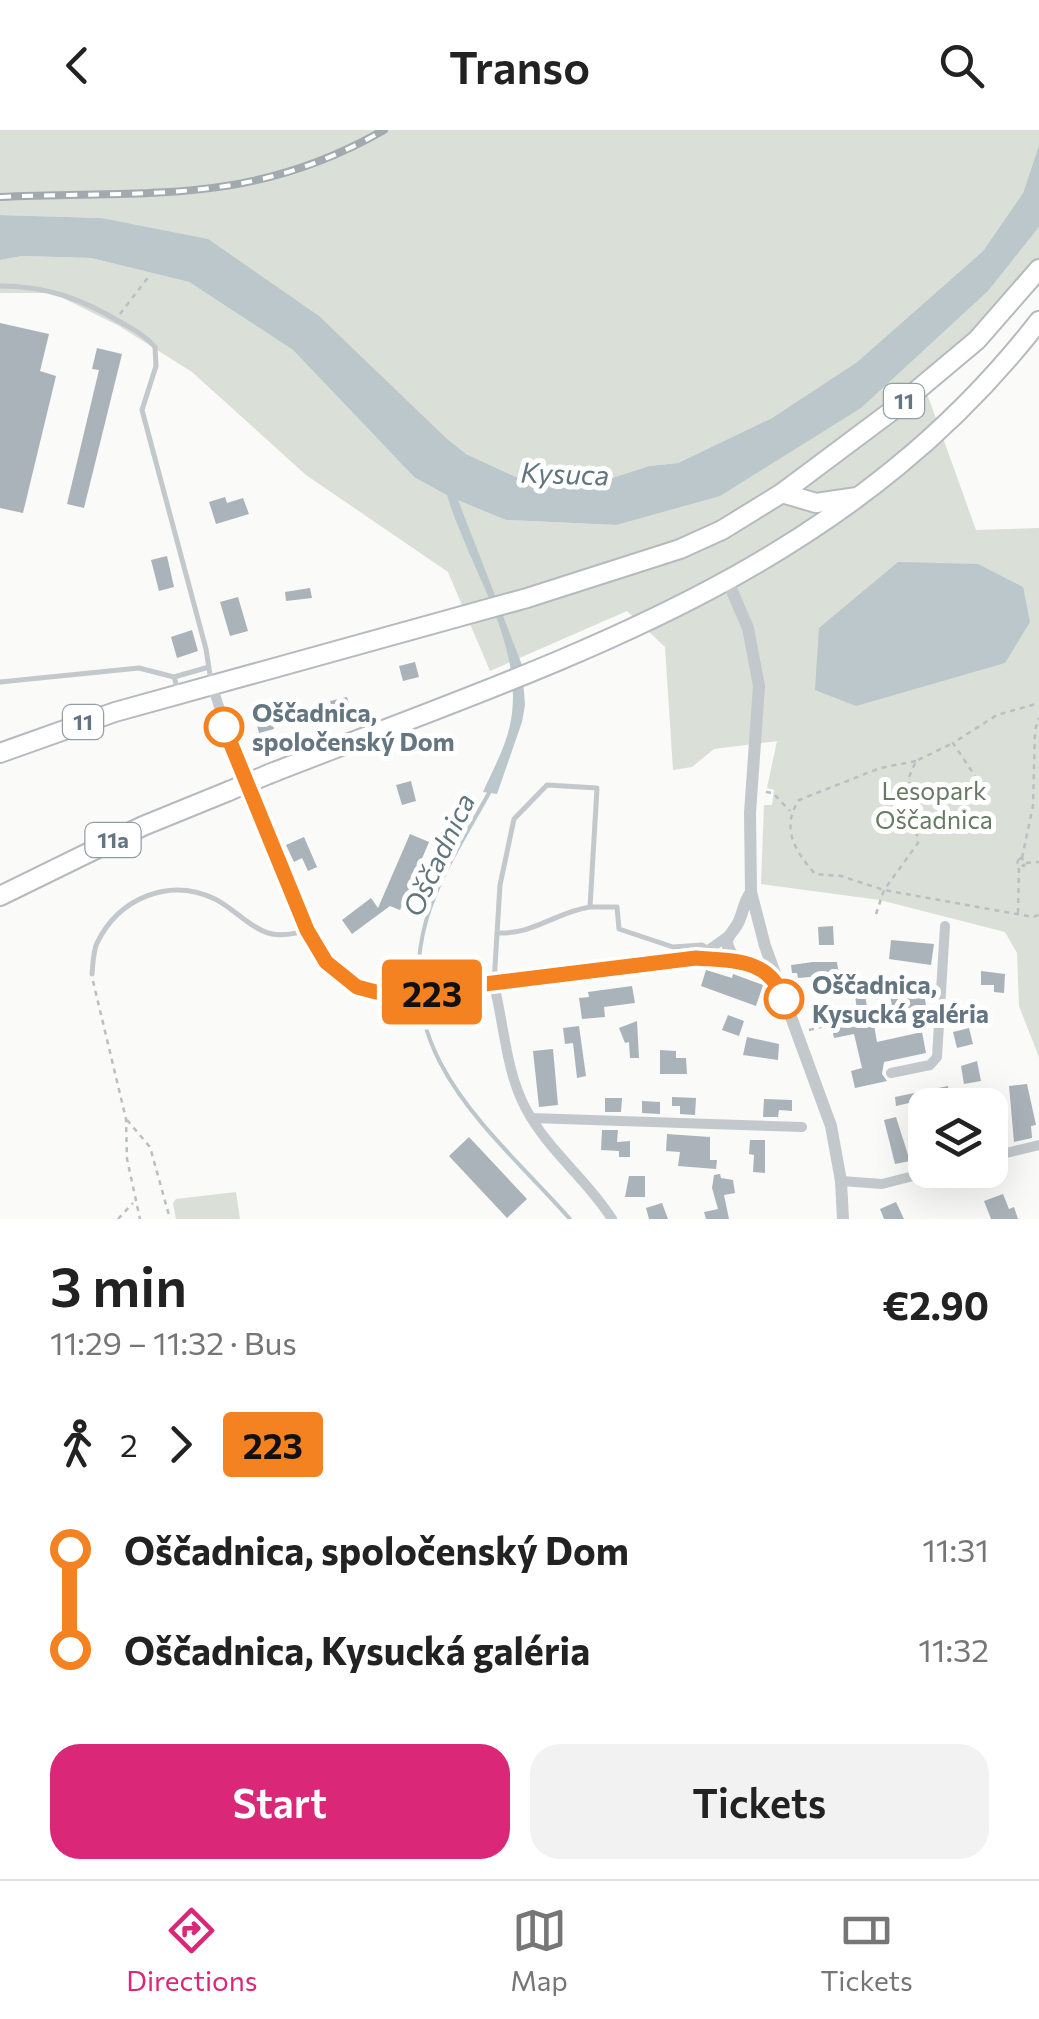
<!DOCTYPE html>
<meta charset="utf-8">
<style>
:root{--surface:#fff;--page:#f2f2f2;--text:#222;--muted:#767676;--line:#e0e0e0;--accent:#db2777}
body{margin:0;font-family:Commissioner,sans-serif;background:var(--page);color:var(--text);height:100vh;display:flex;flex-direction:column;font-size:38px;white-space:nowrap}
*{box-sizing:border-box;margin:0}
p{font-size:32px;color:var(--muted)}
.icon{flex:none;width:55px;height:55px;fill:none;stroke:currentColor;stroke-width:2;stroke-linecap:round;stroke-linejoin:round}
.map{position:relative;height:1089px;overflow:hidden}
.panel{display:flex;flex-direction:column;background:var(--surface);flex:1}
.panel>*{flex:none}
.badge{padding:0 20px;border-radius:8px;font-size:35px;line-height:65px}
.tools{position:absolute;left:908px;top:958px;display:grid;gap:20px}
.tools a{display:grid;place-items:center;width:100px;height:100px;border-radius:20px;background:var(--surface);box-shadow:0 10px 40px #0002;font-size:50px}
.map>.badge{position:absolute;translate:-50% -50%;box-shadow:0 0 0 5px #fff}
.legs{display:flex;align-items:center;gap:15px;height:110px;padding:0 50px;font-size:32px}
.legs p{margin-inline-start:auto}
.overview{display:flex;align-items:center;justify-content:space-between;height:170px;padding:0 50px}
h1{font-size:55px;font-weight:600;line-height:75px}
.primary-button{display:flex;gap:20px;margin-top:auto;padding:20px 50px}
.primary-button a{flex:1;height:115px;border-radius:30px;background:var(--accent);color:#fff;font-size:40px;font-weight:600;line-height:115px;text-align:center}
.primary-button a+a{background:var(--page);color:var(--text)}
ul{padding:0 50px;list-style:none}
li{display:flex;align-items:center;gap:35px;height:100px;font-size:38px}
li i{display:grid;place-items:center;width:15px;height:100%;margin:0 12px;background:currentColor}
li i::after{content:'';width:25px;height:25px;margin:-12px;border:8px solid;border-radius:50%;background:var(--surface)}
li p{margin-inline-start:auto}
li:first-child i{background:linear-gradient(#0000 50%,currentColor 0)}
li:last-child i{background:linear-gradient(currentColor 50%,#0000 0)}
header{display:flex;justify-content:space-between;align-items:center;height:130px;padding:0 50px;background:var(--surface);font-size:45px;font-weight:600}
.tab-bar{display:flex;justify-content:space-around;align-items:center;height:140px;border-top:2px solid var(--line);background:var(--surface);font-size:28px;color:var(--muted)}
.tab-bar a{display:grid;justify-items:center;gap:5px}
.tab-bar .selected{color:var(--accent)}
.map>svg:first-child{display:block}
.green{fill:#dadfd7}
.water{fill:#bbc7cb}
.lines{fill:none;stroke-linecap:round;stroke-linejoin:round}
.stream{stroke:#bbc7cb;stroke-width:4}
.building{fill:#aab3b9}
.primary-casing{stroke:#b5babe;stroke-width:22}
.path{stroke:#bbbfc2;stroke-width:2.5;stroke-dasharray:5 5;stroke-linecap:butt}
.service{stroke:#c3c8cc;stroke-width:5}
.minor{stroke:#c3c8cc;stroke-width:10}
.tertiary{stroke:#c3c8cc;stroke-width:12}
.primary{stroke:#fff;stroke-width:18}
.rail-casing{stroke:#a2aab0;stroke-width:8}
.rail{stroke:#fff;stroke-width:4;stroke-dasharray:11;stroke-linecap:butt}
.primary-bridge-casing{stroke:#b5babe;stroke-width:22;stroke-linecap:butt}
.primary-bridge{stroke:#fff;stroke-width:18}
.line-1-casing{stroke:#fff;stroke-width:22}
.line-1{stroke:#f58220;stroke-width:15}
.stop-1-dot{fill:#fff;stroke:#f58220;stroke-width:5}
.labels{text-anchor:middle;stroke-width:10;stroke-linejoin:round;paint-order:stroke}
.shield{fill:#fff;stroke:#939fa8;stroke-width:2.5}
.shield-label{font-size:22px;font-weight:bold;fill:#657683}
.stop-label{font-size:25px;font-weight:bold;fill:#657683;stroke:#fff;text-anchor:start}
.park-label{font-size:25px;fill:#687a64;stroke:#fff}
.water-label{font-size:28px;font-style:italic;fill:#60757c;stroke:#fff}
</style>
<header><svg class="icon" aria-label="back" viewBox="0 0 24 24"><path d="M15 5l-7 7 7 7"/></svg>Transo<svg class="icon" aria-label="search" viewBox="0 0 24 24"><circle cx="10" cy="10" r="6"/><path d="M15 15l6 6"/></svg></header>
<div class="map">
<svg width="1039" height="1089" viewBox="0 0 1039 1089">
<rect width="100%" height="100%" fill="#fafaf8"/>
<path class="green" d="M0,0H1039V15L1023,63L983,121L857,232L772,288L678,333L649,336L584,357H558L516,347L466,324L101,88L0,85Z
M1039,97V141L925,258L976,400L1039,398V927L1019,876L1017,823L1005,802L880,770L761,754L764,675H772L774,660L767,658L777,611L714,619L692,637L673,640L665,517L627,481L490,541L448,442L306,345L192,242L119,196L53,163H0V130L22,126L91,128L189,152L293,220L414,347L506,390L616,395L989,160Z
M236,1062L240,1089H176L173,1073L176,1069Z"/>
<path class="water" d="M1039,15V97L989,160L861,278L720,366L616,395L506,390L458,370L522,535L525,575L522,592L497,664L483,662C493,639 507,615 511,590C524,513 469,438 447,365L414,347L293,220L189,152L91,128L22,126L0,130V85L101,88L208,109L319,186L447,309L466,324L516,347L558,357H584L649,336L678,333L772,288L857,232L983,121L1023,63Z
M898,432L978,434L1023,457L1030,492L1005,533L856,576L815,560L819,498Z"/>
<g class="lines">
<path class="stream" d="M490,661C468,702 439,745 426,791C389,925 491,1000 570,1089"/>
</g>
<path class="building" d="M0,193L49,204L40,241L56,246L23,383L0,378Z
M97,218L122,224L84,378L67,374L99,240L92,239Z
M225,367L227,373L243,368L249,384L216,394L209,372Z
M167,426L174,457L159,461L151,430Z
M310,458L312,468L286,471L285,462Z
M238,467L248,501L230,506L220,472Z
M192,500L198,521L177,528L171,507Z
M415,532L419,547L403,551L399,536Z
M347,567L352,584L335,588L330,571Z
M267,572L274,599L259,603L252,576Z
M411,651L416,671L402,675L396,655Z
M410,704L429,712L400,780L390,776L352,804L342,790L371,768L378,778Z
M304,707L317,737L308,741L302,728L294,732L286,715Z
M833,796L834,815H819L818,797Z
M891,810L934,814L931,835L889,829Z
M813,832H837L838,839H842L844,864L825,865L823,846L798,848L797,843H792L791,835Z
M706,840L732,848L733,844L763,855L756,876L701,856Z
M981,841L1005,844L1004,863L994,862V855H981Z
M922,854L926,875L893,881L889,860Z
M632,856L635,873L604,877L605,887L582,889L579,868L589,867L588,862Z
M865,863L867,878H871L877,912L922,902L926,923L884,932L882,944L887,951L855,958L851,941L862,938L854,904L834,908L829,885L857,880L855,865Z
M728,885L744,891L739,906L722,900Z
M637,891L639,928H630L629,912L625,913L619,898Z
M579,896L586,946L577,948L573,913L565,914L563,898Z
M969,898L973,914L957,918L953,902Z
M747,907L779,914L778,930L743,925Z
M553,919L558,975L539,977L533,921Z
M660,920L676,921V928H686L687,944H660Z
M977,931L981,951L964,954L961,936Z
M1027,954L1036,995L1031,996L1032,1008L1014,1012L1009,956Z
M948,956L949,964L896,976L895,967Z
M672,967L696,968L695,985L680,984V976H672Z
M605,968H622L621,982H605Z
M764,969L792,970V981L779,980L778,987H763Z
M642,971L660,972V984L642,983Z
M896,987L910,1031L895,1034L884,990Z
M602,1000H618L617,1012L630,1011V1027H619V1021L601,1020Z
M667,1004L710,1007V1030H717L716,1039L678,1036L680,1022L666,1021Z
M469,1007L527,1069L507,1088L449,1026Z
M750,1010H765V1043L753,1042L754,1025L749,1024Z
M720,1044L721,1048L733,1050L735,1063L724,1065L729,1089H706L704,1082L718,1079L712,1058L714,1045Z
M629,1046H645V1067H625Z
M1003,1064L1009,1079L1014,1077L1018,1089H991L984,1071Z
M896,1072L904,1089H884L880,1079Z
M662,1073L668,1089H649L646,1078Z"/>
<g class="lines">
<defs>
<path id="primary" d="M782,363L816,373L857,367
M0,623L115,582L527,468L680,419L722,400L782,363L897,277L977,210L1039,139
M269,644C559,530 839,448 1039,191
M0,766L143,696L229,661"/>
</defs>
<use href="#primary" class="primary-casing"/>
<path class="path" d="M120,184L149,146
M916,631L880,638L799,670C780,698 796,722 815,744L841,746L884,760L1033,787L1039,785
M983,658L953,613L997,585L1039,573
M766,662L773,663L790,681
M1019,728L1025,730L1024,736L1017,734Z
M1022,728L1033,676L1035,600L1039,588
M1026,733L1039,732
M1018,783L1019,736
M876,784L884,760L918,713L909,647L916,631L953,613
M93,851L126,989L127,1029L140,1089
M809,900L825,896
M127,990L150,1017L170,1089
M118,1089L133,1073"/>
<path class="service" d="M0,156C47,156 82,169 122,193C134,200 146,206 155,217L156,236L142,280L206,519L211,551
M174,547L209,537
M0,552L139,538L174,547L178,560
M590,777H617L619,799L673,817L702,815L707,818
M92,844C93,834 93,822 97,813C119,768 169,747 215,769C233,778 249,797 268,803C280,807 295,803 307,801
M494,853L500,755L514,689L547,655L597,658L590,777C556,782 533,805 497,803"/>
<path class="minor" d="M212,555L234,623L307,801L320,824L337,844L357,857L377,862L411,863L696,828L737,830
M697,828L728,806
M494,855C504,894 506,941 525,977C547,1020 587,1049 612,1089
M891,943L930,935L937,927L945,796
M531,988L802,997
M990,1027L1039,1015
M841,1051L882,1054L937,1040"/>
<path class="tertiary" d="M728,452L748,498L759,556L750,683L751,762L765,816L831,996L841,1051L843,1089
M751,762C743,773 743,785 737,795C728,809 722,809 733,826L748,832L779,854"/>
<use href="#primary" class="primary"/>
<defs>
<path id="rail" d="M0,67C145,60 250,77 384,0"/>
</defs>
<use href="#rail" class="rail-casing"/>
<use href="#rail" class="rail"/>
<defs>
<path id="primary-bridge" d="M229,661L269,644"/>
</defs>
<use href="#primary-bridge" class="primary-bridge-casing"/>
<use href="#primary-bridge" class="primary-bridge"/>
</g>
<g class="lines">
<defs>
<path id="line-1" d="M224,597L307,800L326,832L357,857L376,862L411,863L696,828C733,831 769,828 784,869"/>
</defs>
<use href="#line-1" class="line-1-casing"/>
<use href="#line-1" class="line-1"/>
</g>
<g class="stop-1-dot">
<circle cx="224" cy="597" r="18"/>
<circle cx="784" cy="869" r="18"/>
</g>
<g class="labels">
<g class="shield">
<rect x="884" y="254" width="40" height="34" rx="8"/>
<rect x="63" y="575" width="40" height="34" rx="8"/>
<rect x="85.5" y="693" width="55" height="34" rx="8"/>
</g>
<g class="shield-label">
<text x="904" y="279">11</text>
<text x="83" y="600">11</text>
<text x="113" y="718">11a</text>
</g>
<g class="stop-label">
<text x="252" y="592">Oščadnica,<tspan x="252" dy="29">spoločenský Dom</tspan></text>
<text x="812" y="864">Oščadnica,<tspan x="812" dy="29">Kysucká galéria</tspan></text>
</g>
<g class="park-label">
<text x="934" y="670">Lesopark<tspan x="934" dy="29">Oščadnica</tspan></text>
</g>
<g class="water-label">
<text transform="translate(565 344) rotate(2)" y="10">Kysuca</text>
<text transform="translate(439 725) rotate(-65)" y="10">Oščadnica</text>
</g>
</g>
</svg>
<div class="tools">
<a><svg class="icon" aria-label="layers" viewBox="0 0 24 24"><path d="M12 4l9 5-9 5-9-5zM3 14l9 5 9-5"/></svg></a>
</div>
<b class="badge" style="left:432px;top:862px;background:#f58220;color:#111">223</b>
</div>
<section class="panel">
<div class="overview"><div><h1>3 min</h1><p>11:29 – 11:32 · Bus</p></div><b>€2.90</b></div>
<div class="legs"><svg class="icon" aria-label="walk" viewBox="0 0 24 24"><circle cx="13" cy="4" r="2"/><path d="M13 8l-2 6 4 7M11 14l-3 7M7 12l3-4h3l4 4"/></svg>2<svg class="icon" aria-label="forward" viewBox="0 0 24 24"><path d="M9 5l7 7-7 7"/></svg><b class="badge" style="background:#f58220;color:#111">223</b></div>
<ul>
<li><i style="color:#f58220"></i><b>Oščadnica, spoločenský Dom</b><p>11:31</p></li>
<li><i style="color:#f58220"></i><b>Oščadnica, Kysucká galéria</b><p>11:32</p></li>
</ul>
<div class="primary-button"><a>Start</a><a>Tickets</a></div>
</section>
<nav class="tab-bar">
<a class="selected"><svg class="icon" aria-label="directions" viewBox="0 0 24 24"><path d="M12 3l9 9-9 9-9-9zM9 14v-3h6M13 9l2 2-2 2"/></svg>Directions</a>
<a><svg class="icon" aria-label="map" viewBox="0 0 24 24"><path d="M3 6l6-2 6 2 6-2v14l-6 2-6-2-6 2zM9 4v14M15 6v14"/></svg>Map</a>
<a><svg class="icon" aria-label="tickets" viewBox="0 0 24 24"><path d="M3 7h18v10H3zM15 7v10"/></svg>Tickets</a>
</nav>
